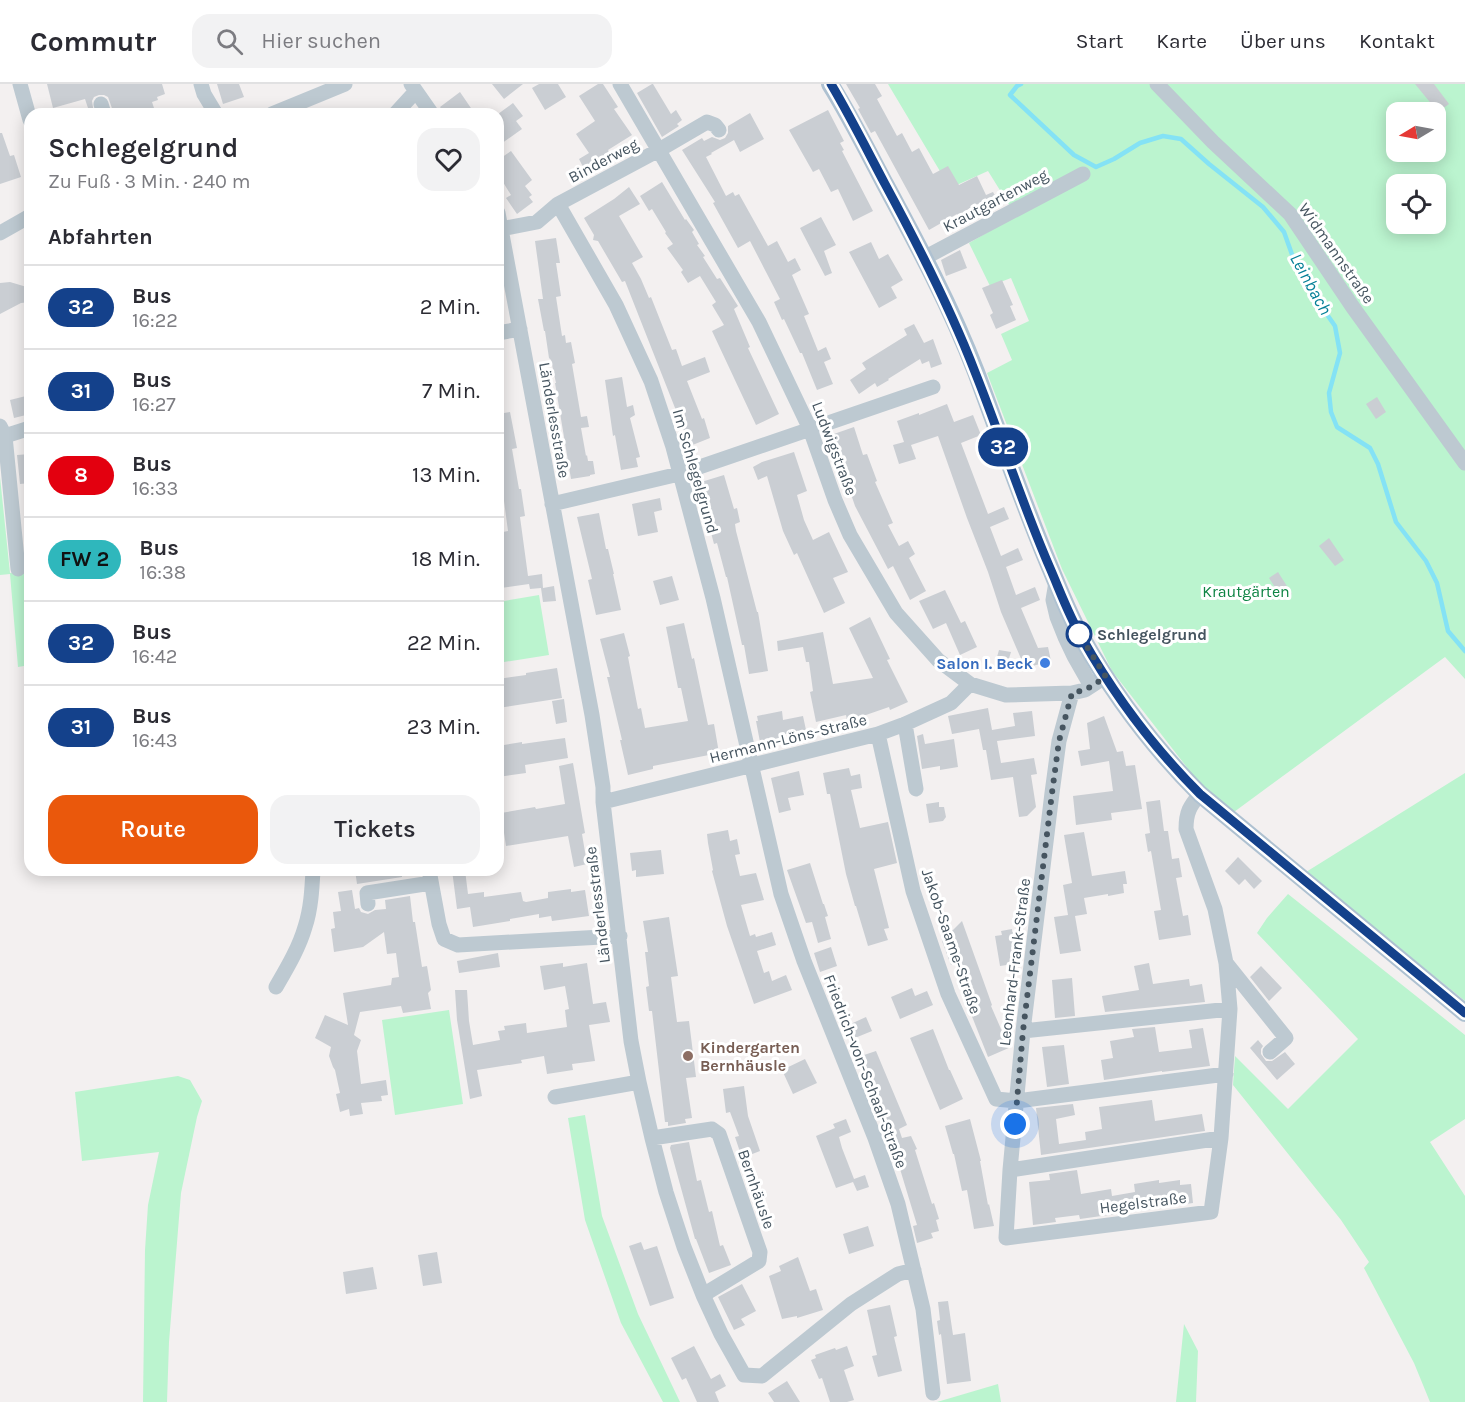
<!DOCTYPE html>
<html lang="de">
<meta charset="utf-8">
<style>
:root{--surface:#fff;--page:#f2f2f3;--text:#2b2b33;--muted:#7c7c81;--line:#e1e1e2;--accent:#ea580c}
body{margin:0;font-family:Karla,sans-serif;background:var(--page);color:var(--text);height:100vh;display:flex;flex-direction:column;font-size:22px;white-space:nowrap}
*{box-sizing:border-box;margin:0}
p{font-size:20px;color:var(--muted)}
.icon{flex:none;width:33px;height:33px;fill:none;stroke:currentColor;stroke-width:2;stroke-linecap:round;stroke-linejoin:round}
.map{position:relative;flex:1;overflow:hidden}
.sheet{position:absolute;left:24px;top:24px;width:480px;height:768px;display:flex;flex-direction:column;background:var(--surface);border-radius:18px;box-shadow:0 3px 15px #0003}
.sheet>*{flex:none}
.badge{padding:0 12px;border-radius:20px;font-size:21px;line-height:39px}
.needle{width:39px;rotate:260deg}
.controls{position:absolute;left:1386px;top:18px;display:grid;gap:12px}
.controls a{display:grid;place-items:center;width:60px;height:60px;border-radius:12px;background:var(--surface);box-shadow:0 3px 15px #0003;font-size:30px}
.you{position:absolute;width:30px;height:30px;margin:-15px;border:4px solid #fff;border-radius:50%;background:#1a73e8;box-shadow:0 0 0 9px #1a73e833}
.map>.badge{position:absolute;translate:-50% -50%;box-shadow:0 0 0 3px #fff}
h2{padding:0 24px;font-size:22px;line-height:54px}
.round{display:grid;place-items:center;flex:none;width:63px;height:63px;border-radius:18px;background:var(--page)}
.summary{display:flex;align-items:center;justify-content:space-between;height:102px;padding:0 24px}
h1{font-size:28px;font-weight:600;line-height:45px}
.primary-button{display:flex;gap:12px;margin-top:auto;padding:12px 24px}
.primary-button a{flex:1;height:69px;border-radius:18px;background:var(--accent);color:#fff;font-size:24px;font-weight:600;line-height:69px;text-align:center}
.primary-button a+a{background:var(--page);color:var(--text)}
ul{padding:0;list-style:none}
li{display:flex;align-items:center;gap:18px;height:84px;padding:0 24px;border-top:2px solid var(--line)}
li div{flex:1}
li b{display:block;font-size:22px}
li em{font-style:normal}
li .badge{min-width:66px;font-weight:700;text-align:center}
header{display:flex;align-items:center;gap:36px;box-sizing:border-box;height:84px;padding:0 30px;background:var(--surface);border-bottom:2px solid var(--line)}
header strong{font-size:28px}
nav{display:flex;gap:33px;margin-inline-start:auto;font-size:21px}
.search{width:420px;height:54px;background:var(--page);display:flex;align-items:center;gap:15px;box-sizing:border-box;padding:0 21px;border-radius:18px;color:var(--muted);font-size:22px}
.map>svg:first-child{display:block}
.green{fill:#bbf4cf;fill-rule:evenodd}
.lines{fill:none;stroke-linecap:round;stroke-linejoin:round}
.stream{stroke:#84e2f5;stroke-width:4.5}
.building{fill:#caced3}
.minor{stroke:#bdc9d1;stroke-width:15}
.major{stroke:#aec1d1;stroke-width:18}
.line-casing{stroke:#fff;stroke-width:14}
.line{stroke:#14418b;stroke-width:9}
.walk{stroke:#465560;stroke-width:6;stroke-dasharray:0 10.8}
.stop-dot{fill:#fff;stroke:#14418b;stroke-width:3}
.shop-dot{fill:#3f7fe0;stroke:#fff;stroke-width:2}
.education-dot{fill:#8d6e63;stroke:#fff;stroke-width:2}
.labels{text-anchor:middle;stroke-width:6;stroke-linejoin:round;paint-order:stroke}
.street-label{font-size:16px;fill:#465560;stroke:#fff}
.park-label{font-size:16px;fill:#0e8444;stroke:#fff}
.stop-label{font-size:16px;font-weight:bold;fill:#465560;stroke:#fff;text-anchor:start}
.shop-label{font-size:16px;font-weight:bold;fill:#366cbe;stroke:#fff;text-anchor:end}
.education-label{font-size:16px;font-weight:bold;fill:#785e54;stroke:#fff;text-anchor:start}
.water-label{font-size:18px;font-style:italic;fill:#037f97;stroke:#fff}
</style>
<header>
<strong>Commutr</strong>
<div class="search"><svg class="icon" aria-label="search" viewBox="0 0 24 24"><circle cx="10" cy="10" r="6"/><path d="M15 15l6 6"/></svg>Hier suchen</div>
<nav><a>Start</a><a>Karte</a><a>Über uns</a><a>Kontakt</a></nav>
</header>
<div class="map">
<svg width="1465" height="1318" viewBox="0 0 1465 1318">
<rect width="100%" height="100%" fill="#f3f0f0"/>
<path class="green" d="M888,0H1465V595L1445,573L1234,728L1196,695L1112,587L1062,485L987,289L1012,276L1001,250L1029,237L1011,194L990,202L969,159L1016,132L988,87L950,104ZM1396,28H1436V68H1396ZM1396,100H1436V140H1396Z
M0,393L10,489L30,488V581L18,583L10,490L0,491Z
M539,511L549,571L498,579V518Z
M1465,689V917L1306,788Z
M1288,810L1465,951V1035L1430,1058L1465,1112V1318H1430L1414,1279L1364,1184L1369,1178L1341,1136L1233,1001L1235,972L1288,1025L1358,955L1257,849L1267,834Z
M449,926L463,1020L395,1031L382,936Z
M178,992L190,996L202,1017L197,1033L181,1109L169,1258L167,1318H143L145,1166L148,1121L159,1068L82,1077L75,1008Z
M585,1031L602,1132L638,1230L680,1318H663L621,1239L585,1136L568,1034Z
M1184,1240L1198,1267L1196,1318H1176Z
M998,1300L1001,1318H937Z"/>
<g class="lines">
<path class="stream" d="M1021,0L1017,2L1010,11L1074,71L1096,83L1114,75L1140,59L1163,52L1181,55L1209,80L1263,123L1284,148L1294,176L1312,209L1335,242L1340,269L1329,309L1331,328L1337,343L1370,364L1378,380L1396,438L1426,477L1437,499L1448,547L1465,567"/>
</g>
<path class="building" d="M47,0H162L165,10L157,13L158,16L152,18L156,30H114L108,13L104,11H99L94,13L92,17L94,30H90L85,15L53,24Z
M217,0H239L244,13L223,20Z
M492,0H523L504,15Z
M539,0H558L566,13L545,26L532,4Z
M598,0H603L618,23L614,25L632,51L608,66L612,73L604,78L606,82L587,91L579,75L589,69L576,50L595,37L579,12Z
M652,0H653L671,30L676,26L682,36L677,40L679,42L662,53L637,9Z
M846,0H875L882,12L877,15L897,52L902,49L912,68L919,64L933,90L948,82L959,101L977,92L986,111L993,108L1001,122L975,136L970,124L958,132L957,130L929,146L875,47L871,49L858,25L860,24Z
M1415,0H1434L1449,20L1438,28Z
M460,8L475,30H445L440,23Z
M513,19L523,32L516,37L522,45L498,62V30Z
M828,26L844,57L840,59L844,66L842,67L873,127L853,137L838,105L831,108L819,85L813,88L789,46Z
M750,29L764,55L740,68L734,56L711,69L712,70L706,73L726,112L733,108L735,112L739,110L768,162L777,157L788,178L795,174L801,186L792,191L809,230L804,232L818,267L826,263L831,275L824,278L833,300L817,306L802,269H800L784,235L782,236L774,218L780,215L750,157L738,164L713,119L715,118L682,66L702,54L704,57L712,53L720,56L725,54L728,49V42Z
M0,49H2L10,72L14,71L21,93L0,100Z
M511,67L532,96L525,102L532,111L529,113L533,118L517,130L506,114L511,111L498,90V76Z
M662,98L685,136L686,135L694,146L692,148L699,160L697,161L705,172L703,173L717,195L720,194L738,222L734,225L750,263L748,264L779,330L756,341L712,247L724,241L712,221L716,218L700,192L688,199L681,188L683,186L667,164L673,160L665,149L666,148L652,125L649,127L640,112Z
M629,103L640,120L619,132L643,173L632,179L641,195L649,214L651,213L672,266L676,265L682,282L705,273L710,288L687,297L702,335L704,334L710,354L690,362L625,197L622,198L598,157L593,156L594,151L584,134L614,115Z
M821,133L836,161L824,167L832,189L825,192L800,144Z
M556,154L560,179H556L561,212L556,213L562,252L565,251L566,259L571,258L575,279L572,280L581,333L587,332L589,343L581,344L586,372L587,371L588,377H593L595,390L590,391V392L571,395L555,299H556L551,276L549,274L545,247H544L538,215H543L535,157Z
M871,158L879,175L888,170L903,196L891,203L897,214L879,224L849,168Z
M960,166L967,184L946,192L941,176Z
M1002,196L1013,221L1010,222L1016,236L996,245L990,231L993,229L982,204Z
M10,198L30,204V218L21,219L0,230V199Z
M914,240L924,259L933,255L942,280L931,284L929,277L922,280L920,275L888,295L889,296L877,303L875,299L859,310L850,296L866,285L862,279L907,251L904,245Z
M622,293L627,323L633,321L635,331L630,334L640,373L636,374L638,383L621,386L615,351L613,352L605,296Z
M30,311V330L14,334L10,316Z
M1377,313L1386,328L1376,335L1366,320Z
M947,320L954,338L973,331L981,351L961,359L988,430L1004,423L1009,435L990,443L1001,472L1018,464L1023,476L1006,483L1016,511L1035,503L1040,516L1021,524L1038,564L1048,563L1051,577L1025,584L1001,528L988,488L967,434L938,352L911,361L916,375L899,380L893,361L904,358L897,337L919,329V331Z
M510,328L517,364L512,365L519,405H521L525,432L520,433L528,492L542,490L543,504L554,502L556,517L543,518L541,504L530,505L529,500L501,504L498,482V449L508,447L502,402L498,403V330Z
M854,343L863,371L867,370L877,397L875,398L893,439L888,441L899,462L908,457L915,470L909,474L926,507L910,516L893,482L888,485L855,422L831,351Z
M794,368L807,407L797,411L804,436L813,456L829,448L848,488L833,494L845,519L824,529L797,469L794,471L783,447L767,392L758,396L753,383L762,378Z
M30,370V399L20,400L17,371Z
M724,391L734,425L737,424L740,438L735,440L736,447L757,528H758L768,587L749,590L744,561H742L727,493H726L717,459L714,460L698,399Z
M660,414L662,426L654,428L658,448L638,452L632,420Z
M599,429L606,465H608L614,490H613L621,526L596,531L588,496L592,495L577,433Z
M1329,454L1344,476L1335,482L1319,462Z
M1278,488L1292,510L1283,516L1269,494Z
M672,492L679,516L660,521L653,497Z
M945,506L961,539L965,537L977,563L960,571L946,539L933,545L919,517Z
M870,533L890,575L887,576L908,618L890,626L889,623L863,632L847,636L846,631L816,638L810,608L813,607L809,578H806L803,563L778,567L777,557L823,548L833,600L873,594L849,544Z
M684,539L692,575L694,574L708,641L714,640L719,669L653,682V685L628,691L620,656H622L607,593H610L600,555L624,549L630,572L628,573L638,625L641,624L645,644L688,637L681,604H678L666,543Z
M999,566L1011,568L1006,584L995,580Z
M557,584L562,614L498,624V595L526,591V589Z
M564,615L567,638L556,640L552,617Z
M988,624L992,646L1015,642L1013,629L1032,627L1035,652L997,657L1001,679L1034,674L1037,690L1031,691L1036,723L1027,732L1019,733L1013,693L991,696L986,666H983L979,645L952,650L948,632Z
M782,627L783,636L803,632L806,646L781,651V654L760,658L756,637H758L757,632Z
M1104,632L1117,668L1123,667L1126,682L1135,681L1142,725L1111,729L1112,736L1076,741L1073,712L1113,707L1109,677L1081,682L1078,667L1090,665L1087,639Z
M923,650L925,660L954,655L958,683L940,686V682L922,685L917,652Z
M565,654L568,674L525,681L526,689L498,693V662L522,658V660Z
M573,679L585,749L582,750L587,780L574,783L568,752L506,762L501,729L535,723L536,725L565,720L559,682Z
M849,684L851,692L860,690L862,704L851,706L860,744L888,738L897,779L874,785L889,844L884,845L888,856L868,862L856,822H855L846,790L830,710H827L823,689Z
M799,687L804,711L788,714L791,726L779,729L771,694Z
M1160,716L1164,747H1168L1172,775L1179,774L1182,793L1176,794L1183,832L1188,831L1191,851L1159,856L1154,827L1161,826L1151,767L1148,768L1145,750L1150,749L1146,718Z
M939,718V723H944L946,733L943,737L929,739L926,720Z
M728,746L730,757L737,755L740,770L735,771L740,792L756,789L764,816L741,821L750,852L755,850L756,853L772,848L776,861L757,867L764,889L769,887L772,897L786,891L792,906L754,920L727,842L712,787L713,786L708,759L707,750Z
M1084,748L1092,792L1125,787L1127,800H1123L1124,809L1108,812V810L1084,814L1087,830L1075,832L1081,867L1060,870L1054,833L1068,831L1063,801L1072,799L1064,751Z
M661,766L664,790L636,793V786L632,787L630,769Z
M1238,773L1262,797L1254,805L1245,795L1239,801L1225,787Z
M810,779L823,820H824L828,832L825,833L831,855L818,859L812,838L806,839L787,786Z
M355,786H402V793L357,800Z
M452,786H465L468,810L484,808V813L521,808L523,817L526,818L548,814V808L571,805V808L585,806L589,832L552,837L551,832L539,834V830L510,835V837L473,843L470,823L457,825Z
M352,806L355,825L359,824L361,828L368,830L375,826L386,825L385,816L410,812L413,838H415L422,883L427,882L431,906L428,909L431,925L403,929L401,922L360,928L354,951L361,956L357,967L361,1000L386,996L388,1011L381,1012L382,1017L361,1019L363,1030L350,1032L349,1025L340,1028L336,1010L340,1009L335,986L333,983L329,972L331,963L315,954L325,931L348,941L343,909L391,901L392,894L399,893L396,869L387,870L384,848L363,863L334,868L331,845L335,844L333,828L341,827L338,808Z
M669,833L678,892L671,893L677,938L689,937L696,993L686,994L692,1034L685,1035L686,1039L668,1042V1038H665L652,927H649L646,903L649,902L645,868H648L643,837Z
M962,837L992,921L991,922L1001,945L1002,947L1004,946L1011,963L988,973L960,902L965,900L956,879L951,881L942,857Z
M1012,845V848L1017,847L1021,870L1012,871L1013,880L1000,882L995,852L1002,851L1001,847Z
M831,863L837,882L820,888L814,869Z
M498,869L500,883L459,889L457,877Z
M563,879V883L587,879L593,920L606,918L610,938L589,941L595,977L572,980L573,986L547,990L544,972L521,976L522,979L477,986L482,1012L470,1015L457,936L455,906H467L469,937L473,961L500,956L498,947L505,946L504,942L526,939L527,949L567,943L565,926L569,925L565,902L544,906L540,882Z
M1149,879L1153,900L1189,895L1190,902L1202,900L1205,918L1105,928L1102,912L1139,906L1134,882Z
M1261,882L1282,904L1269,917L1250,893Z
M1072,894L1075,932L1055,934L1052,896Z
M912,904L915,912L927,907L933,921L900,935L891,913Z
M866,933L872,947L850,956L844,943Z
M1155,943L1159,968L1192,964L1189,946L1203,944L1210,982L1162,988V987L1104,996L1101,976L1113,974L1110,957L1134,953L1132,945Z
M933,945L949,986H950L963,1015L940,1026L910,954Z
M1258,956L1263,962L1261,965V970L1266,977H1272L1285,968L1295,980L1277,996L1250,964Z
M1064,961L1069,1000L1047,1003L1042,963Z
M876,967L907,1041L899,1045L902,1054L911,1052L917,1065L915,1066L932,1120L934,1119L939,1135L936,1136L939,1147L931,1149L933,1154L917,1159L913,1142L917,1141L910,1118L900,1085L885,1049L889,1047L858,976H860L858,973Z
M805,975L817,999L793,1010L782,986Z
M744,1002L748,1032L760,1067L742,1074L735,1053L739,1052L730,1028L726,1029L723,1005Z
M1152,1016L1155,1037L1202,1030L1205,1047L1041,1071L1036,1024L1073,1020L1075,1031L1056,1035L1059,1060L1086,1056L1085,1048L1102,1045L1099,1023Z
M846,1035L851,1048L839,1053L842,1064L854,1095L865,1091L869,1103L857,1107L853,1098L836,1104L816,1052L835,1044L833,1040Z
M970,1035L981,1077H980L988,1121L989,1120L994,1142L974,1145L967,1106L962,1107L954,1070H953L945,1042Z
M689,1058L697,1097L701,1096L709,1128L712,1127L720,1162L723,1161L731,1181L709,1189L696,1155H695L670,1064L671,1061Z
M1077,1086L1081,1110L1111,1105L1112,1112L1135,1108L1134,1100L1159,1096V1099L1180,1096V1101L1191,1100L1193,1119L1080,1135L1079,1131L1055,1134L1056,1138L1033,1141L1029,1098L1050,1096L1049,1090Z
M868,1142L874,1162L849,1170L843,1150Z
M641,1158L644,1166L657,1162L674,1214L650,1222L629,1162Z
M437,1168L442,1199L423,1202L418,1171Z
M798,1173L810,1207L816,1205L823,1226L797,1234V1232L782,1235L769,1192L781,1187L779,1182Z
M373,1183L377,1205L346,1210L343,1188Z
M742,1200L756,1227L741,1235L745,1241L734,1246L718,1213Z
M948,1217L953,1251L965,1249L971,1297L947,1300L941,1250L939,1251L937,1237L940,1236L938,1218Z
M890,1221L897,1252L894,1253L902,1287L878,1293L872,1272L877,1271L867,1226Z
M694,1262L711,1295L720,1290L726,1302L715,1308L719,1318H697L686,1294L682,1296L671,1274Z
M847,1262L854,1282L844,1286L854,1316L847,1318H830L822,1294L819,1295L811,1276L816,1274L815,1271L835,1264L836,1266Z
M787,1297L800,1318H774L768,1309Z"/>
<g class="lines">
<path class="minor" d="M20,0L30,36
M201,0L204,10L216,30
M411,0L432,30
M620,0L759,238L810,345L835,416L850,451L896,529L938,576L970,600L1006,611L1072,609L1085,606L1105,593
M1157,0L1213,58L1290,130L1352,222L1465,379
M101,20L104,30
M272,30L345,0
M395,30L416,7
M558,120L616,221L651,297L673,363L713,514L781,810L804,877L875,1054L898,1120L923,1225L933,1309
M498,129L592,631L603,703V718L631,957L639,998L652,1054L666,1108L684,1163L703,1211L721,1250L744,1291L762,1292L851,1220L898,1190L914,1186
M501,145L537,138L558,120L659,66L707,38L715,41L719,46
M0,149L30,132
M924,174L1083,90
M498,249L520,245
M0,342L5,352L18,485
M5,352L30,344
M552,420L679,390L933,303
M1056,498L1053,516L1057,533L1065,553L1074,572L1091,602
M1072,609L1059,657L1052,709L1023,947L1010,1086L1006,1154L1211,1128L1221,1054L1230,925L1226,879L1215,825L1186,745C1186,728 1190,722 1200,710
M905,640L916,705
M878,650L913,807L948,910L996,1015L1017,1017L1226,990
M603,718L878,650L905,640L951,619L970,600
M429,786L439,840L444,855L458,861L620,852
M368,820L367,809L431,799
M1226,879L1286,954L1270,968
M276,903C287,884 299,864 305,843C311,825 312,805 313,786
M1023,947L1230,925
M555,1013L639,998
M652,1054L712,1045L719,1050L760,1168L759,1177L703,1211
M1010,1086L1221,1054"/>
<path class="major" d="M830,0C850,32 867,66 885,100C918,161 951,223 976,288C1001,355 1024,423 1052,488C1061,510 1070,533 1082,554C1114,611 1154,664 1200,710L1465,929"/>
</g>
<g class="lines">
<defs>
<path id="line" d="M831,0C850,32 867,66 885,100C918,161 950,223 975,288C1001,353 1022,420 1050,484C1060,507 1069,532 1082,554C1114,611 1154,664 1200,710L1465,929"/>
</defs>
<use href="#line" class="line-casing"/>
<use href="#line" class="line"/>
<path class="walk" d="M1015,1040L1023,947L1052,709L1059,657L1072,609L1085,606L1106,593L1079,550"/>
</g>
<circle class="stop-dot" cx="1079" cy="550" r="12"/>
<circle class="shop-dot" cx="1045" cy="579" r="6"/>
<circle class="education-dot" cx="688" cy="972" r="6"/>
<g class="labels">
<g class="street-label">
<text transform="translate(603 76) rotate(-28)" y="6">Binderweg</text>
<text transform="translate(995 116) rotate(-28)" y="6">Krautgartenweg</text>
<text transform="translate(1337 169) rotate(55)" y="6">Widmannstraße</text>
<text transform="translate(555 336) rotate(80)" y="6">Länderlesstraße</text>
<text transform="translate(835 364) rotate(69)" y="6">Ludwigstraße</text>
<text transform="translate(696 387) rotate(74)" y="6">Im Schlegelgrund</text>
<text transform="translate(788 654) rotate(-14)" y="6">Hermann-Löns-Straße</text>
<text transform="translate(597 821) rotate(-97)" y="6">Länderlesstraße</text>
<text transform="translate(952 857) rotate(71)" y="6">Jakob-Saame-Straße</text>
<text transform="translate(1014 878) rotate(-83)" y="6">Leonhard-Frank-Straße</text>
<text transform="translate(866 987) rotate(69)" y="6">Friedrich-von-Schaal-Straße</text>
<text transform="translate(757 1105) rotate(71)" y="6">Bernhäusle</text>
<text transform="translate(1143 1118) rotate(-7)" y="6">Hegelstraße</text>
</g>
<g class="park-label">
<text x="1246" y="513">Krautgärten</text>
</g>
<g class="stop-label">
<text x="1097" y="556">Schlegelgrund</text>
</g>
<g class="shop-label">
<text x="1033" y="585">Salon I. Beck</text>
</g>
<g class="education-label">
<text x="700" y="969">Kindergarten<tspan x="700" dy="18">Bernhäusle</tspan></text>
</g>
<g class="water-label">
<text transform="translate(1311 200) rotate(61)" y="6">Leinbach</text>
</g>
</g>
</svg>
<div class="controls">
<a><svg class="needle" viewBox="-14 -14 28 28"><path d="M0-13l5 13h-10z" fill="#e53935"/><path d="M0 13l5-13h-10z" fill="#7c7c81"/></svg></a>
<a><svg class="icon" aria-label="locate" viewBox="0 0 24 24"><circle cx="12" cy="12" r="6"/><path d="M12 2v4M12 18v4M2 12h4M18 12h4"/></svg></a>
</div>
<div class="you" style="left:1015px;top:1040px"></div>
<b class="badge" style="left:1003px;top:363px;background:#14418b;color:#fff">32</b>
<section class="sheet">
<div class="summary"><div><h1>Schlegelgrund</h1><p>Zu Fuß · 3 Min. · 240 m</p></div><a class="round"><svg class="icon" aria-label="heart" viewBox="0 0 24 24"><path d="M12 20l-8-8c-3-5 5-10 8-4 3-6 11-1 8 4z"/></svg></a></div>
<h2>Abfahrten</h2>
<ul>
<li><span class="badge" style="background:#14418b;color:#fff">32</span><div><b>Bus</b><p>16:22</p></div><em>2 Min.</em></li>
<li><span class="badge" style="background:#14418b;color:#fff">31</span><div><b>Bus</b><p>16:27</p></div><em>7 Min.</em></li>
<li><span class="badge" style="background:#e3000f;color:#fff">8</span><div><b>Bus</b><p>16:33</p></div><em>13 Min.</em></li>
<li><span class="badge" style="background:#2fb7bc;color:#111">FW 2</span><div><b>Bus</b><p>16:38</p></div><em>18 Min.</em></li>
<li><span class="badge" style="background:#14418b;color:#fff">32</span><div><b>Bus</b><p>16:42</p></div><em>22 Min.</em></li>
<li><span class="badge" style="background:#14418b;color:#fff">31</span><div><b>Bus</b><p>16:43</p></div><em>23 Min.</em></li>
</ul>
<div class="primary-button"><a>Route</a><a>Tickets</a></div>
</section>
</div>
